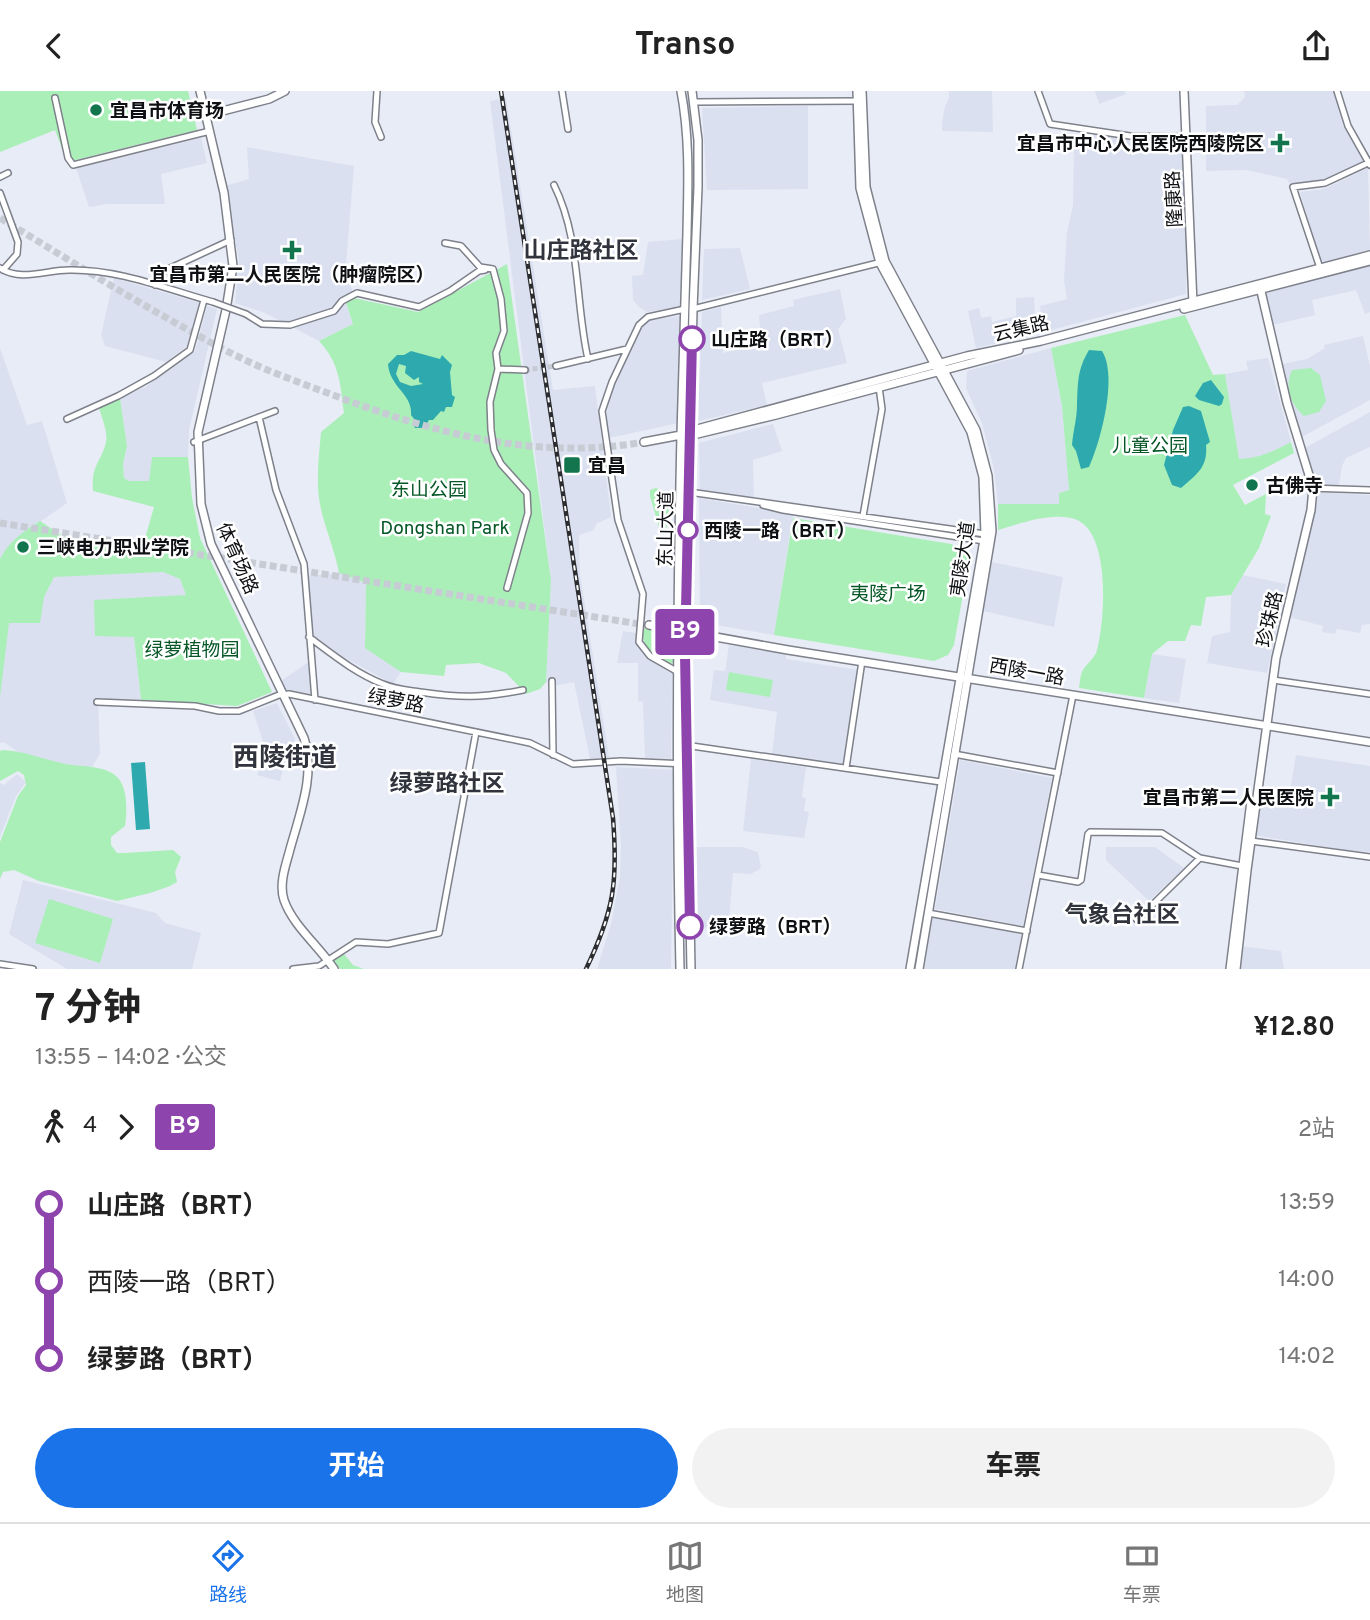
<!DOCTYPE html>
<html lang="zh">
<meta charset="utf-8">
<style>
:root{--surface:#fff;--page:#f2f2f2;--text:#222;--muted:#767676;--line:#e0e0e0;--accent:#1a73e8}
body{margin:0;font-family:Overpass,"Noto Sans SC",sans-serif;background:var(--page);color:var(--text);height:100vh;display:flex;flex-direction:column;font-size:26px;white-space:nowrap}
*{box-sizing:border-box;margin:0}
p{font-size:23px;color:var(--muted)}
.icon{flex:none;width:38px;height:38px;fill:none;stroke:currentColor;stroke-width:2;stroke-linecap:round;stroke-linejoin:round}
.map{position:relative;height:878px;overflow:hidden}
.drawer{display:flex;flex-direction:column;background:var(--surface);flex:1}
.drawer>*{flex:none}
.badge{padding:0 14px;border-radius:5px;font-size:24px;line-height:46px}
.map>.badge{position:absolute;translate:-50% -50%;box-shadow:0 0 0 4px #fff}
.legs{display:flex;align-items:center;gap:10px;height:77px;padding:0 35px;font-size:23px}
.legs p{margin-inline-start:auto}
.headline{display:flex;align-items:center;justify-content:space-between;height:119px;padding:0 35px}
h1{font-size:38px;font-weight:700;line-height:52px}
.primary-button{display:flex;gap:14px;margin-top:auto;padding:14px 35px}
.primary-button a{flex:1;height:80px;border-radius:42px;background:var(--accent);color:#fff;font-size:28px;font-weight:700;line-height:80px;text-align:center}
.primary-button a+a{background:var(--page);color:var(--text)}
ul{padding:0 35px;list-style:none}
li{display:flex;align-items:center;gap:24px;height:77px;font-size:26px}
li i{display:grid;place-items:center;width:10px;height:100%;margin:0 9px;background:currentColor}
li i::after{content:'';width:18px;height:18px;margin:-9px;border:5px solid;border-radius:50%;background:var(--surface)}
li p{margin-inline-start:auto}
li:first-child i{background:linear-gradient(#0000 50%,currentColor 0)}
li:last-child i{background:linear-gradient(currentColor 50%,#0000 0)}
header{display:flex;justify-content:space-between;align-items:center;height:91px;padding:0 35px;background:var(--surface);font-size:32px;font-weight:700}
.dock{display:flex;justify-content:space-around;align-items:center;height:98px;border-top:2px solid var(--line);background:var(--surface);font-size:19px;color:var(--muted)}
.dock a{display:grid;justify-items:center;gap:4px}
.dock .on{color:var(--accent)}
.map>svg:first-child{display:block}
.built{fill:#dae0f0}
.green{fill:#abefb8}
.water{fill:#2eaaae;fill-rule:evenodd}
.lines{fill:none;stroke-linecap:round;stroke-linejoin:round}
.minor-tunnel{stroke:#c7cbd4;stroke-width:5;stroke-dasharray:5 2.5;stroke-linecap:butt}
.major-tunnel{stroke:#c7cbd4;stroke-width:7;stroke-dasharray:7 3.5;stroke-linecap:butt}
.minor-casing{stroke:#7e818a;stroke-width:8}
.major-casing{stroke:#7e818a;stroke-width:10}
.minor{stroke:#fff;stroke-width:5}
.major{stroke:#fff;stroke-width:7}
.rail-casing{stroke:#2c2d31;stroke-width:4.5}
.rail{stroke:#fff;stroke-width:2;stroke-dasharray:5;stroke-linecap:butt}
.minor-bridge-casing{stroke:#7e818a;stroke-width:8;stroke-linecap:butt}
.minor-bridge{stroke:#fff;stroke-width:5}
.line-1-casing{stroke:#fff;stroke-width:16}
.line-1{stroke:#8e44ad;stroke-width:10}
.poi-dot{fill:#12754d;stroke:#fff;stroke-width:2.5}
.stop-1-dot{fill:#fff;stroke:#8e44ad;stroke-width:3.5}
.labels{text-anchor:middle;stroke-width:5;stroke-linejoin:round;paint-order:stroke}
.poi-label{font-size:19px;font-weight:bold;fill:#0f1013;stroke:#fff;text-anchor:start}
.street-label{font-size:19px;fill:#0f1013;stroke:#fff}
.stop-label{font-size:19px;font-weight:bold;fill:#0f1013;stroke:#fff;text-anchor:start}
.park-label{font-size:19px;fill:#055726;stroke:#fff}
.quarter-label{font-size:23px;font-weight:bold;fill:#31343c;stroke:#fff}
.district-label{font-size:26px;font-weight:bold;fill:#31343c;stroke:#fff}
</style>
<header><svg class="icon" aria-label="back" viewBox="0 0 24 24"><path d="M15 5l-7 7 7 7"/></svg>Transo<svg class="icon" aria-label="share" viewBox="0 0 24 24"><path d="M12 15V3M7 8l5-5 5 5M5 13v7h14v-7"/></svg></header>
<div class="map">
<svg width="1370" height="878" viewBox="0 0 1370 878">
<rect width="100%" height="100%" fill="#e8ecf6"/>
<path class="built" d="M949,0H992L993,41L942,40V32L945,15L949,7Z
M1095,0H1124L1126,3L1099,13Z
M1244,0H1333L1343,35L1365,70L1323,90L1290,94L1287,88L1246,79L1206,80V15L1237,14L1245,6Z
M506,7L553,299L595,295L611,426L596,433L594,439L579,444L580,483L609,666L590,668L574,591L558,594L546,591L551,489L490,10Z
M808,15V98L707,99L702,17Z
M1089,41L1129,49L1184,50L1187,115L1186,203L1044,241L1040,215L1067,208L1064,189L1067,141L1073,114L1074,57L1088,56Z
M201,47L207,72L161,83L165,113H107L89,116L76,77Z
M247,56L354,75L346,174L354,207L346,213L353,233L319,250L265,222L235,212L239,170L225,95L249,88Z
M1368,77L1370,160L1321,173L1300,101L1324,98Z
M682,148L681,216L647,221L639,216L633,209L632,185L643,184L648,151Z
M740,157L750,198L702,209L704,158Z
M1370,174V221L1365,223L1356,199L1312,209L1315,224L1273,234L1266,202Z
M114,187L200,212L187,255L166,271L105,255L101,244Z
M840,198L846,228L838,238L847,272L762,292L767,314L698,330L702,221L721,216L723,262L761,253L759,224L794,215L793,209Z
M1034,206L1036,243L976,257L968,220L979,217L981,227L991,225L992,231L1016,225V207Z
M207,215L217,218L189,339L188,366H179L149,390H129L124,387L123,373L127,355L120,307L145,296L195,260Z
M680,225L678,332L609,347L606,316L626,263L640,236L648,229Z
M1363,245L1370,275V309L1300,347L1282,273L1307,268L1325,257L1324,254Z
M0,257L27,334L42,330L67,412L40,431L54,485L163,481L180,488L186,504L134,545L141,609L98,608L100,662L93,675L54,687L4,651L0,652Z
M1051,257L1062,315L1069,399L1059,402V413H998L994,378L982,332L966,297L967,280Z
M1268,267L1291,351L1271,362L1248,368H1238L1225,283L1248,279L1246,270Z
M1370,321V356L1346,367L1342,375L1339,394H1314L1303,358Z
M773,333L782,360L753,369L754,406L700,400L699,352Z
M1314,401L1370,404V533L1362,534L1360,542L1337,538L1335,543L1322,541L1323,535L1289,526L1311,435Z
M699,407L793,423L774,544L704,532L700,528Z
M992,471L1063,486L1054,536L983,520Z
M339,482L366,492L365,556L401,581L393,593L343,566L313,544L308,485Z
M1243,484L1286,493L1267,582L1207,572L1212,545L1230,541L1231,504Z
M623,540L636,542V552L645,566L672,583L671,668L645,667L643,611L638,610V572H617Z
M729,554L786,563V568L858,579L844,674L772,663L777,621L710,609L714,579L725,580Z
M1152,563L1186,568L1179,612L1144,607Z
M310,570L312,603L285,600L281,590Z
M277,612L294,646L301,672L286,669L280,690L257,684L267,662L253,620Z
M1296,664L1370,675V761L1351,760L1254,744L1261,695L1290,700Z
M751,668L806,676L802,706L806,707L804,720L809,721L804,747L743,740Z
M960,669L1052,687L1023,835L935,818Z
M616,676L674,679L671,878H597L611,833L620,786L621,755Z
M17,683L26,691L16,705L0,746V692L4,694Z
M694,756H742L758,761L761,777L751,783L733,782L728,841L698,835Z
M1106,756H1155L1184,777L1149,810L1106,769Z
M23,789L156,822L165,832L201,842L192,878H67L9,843Z
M933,825L1022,842L1015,878H924Z
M1240,855L1281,860L1284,878H1238Z"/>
<path class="green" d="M0,0H188L197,39L67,71L55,39L0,61Z
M507,173L551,489L546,591L540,598L526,603L506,582L479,572L446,574L444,585L401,581L365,557L366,492L339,482C335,460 326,440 321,418C315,393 319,366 321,341L344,322C340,292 340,273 319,250L353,233L346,212L354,207L418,221Z
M1185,224L1213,284L1225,283L1239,368C1258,368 1274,360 1291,351L1294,362L1233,394L1245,414L1266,403L1265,423L1271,425L1259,457L1231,504L1206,506L1201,535L1191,534L1185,550H1168L1152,563L1144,607L1079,597C1080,592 1080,585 1082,581C1085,573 1095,568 1097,559C1105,529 1112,435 1071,427C1047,422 1022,432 998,439V413H1059V402L1069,399L1062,315L1051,257Z
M1311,277L1320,284L1326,310L1319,321L1304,325C1291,314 1284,296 1292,279Z
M120,307L127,355L123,373L124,387L129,390H149L152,366H188L192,407L200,447L272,601L237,615L141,609L134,546L95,545L94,509L186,504L180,488L163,481L54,486L44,506L40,532H9L0,606V468C9,450 23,441 40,430L64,446L142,458L154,416L93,400C91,373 101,372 106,351C108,341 102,327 99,317Z
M656,397L663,400L669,421L665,445L661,443L650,405V399Z
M793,427L951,453L964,460L969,469L954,554L948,564L934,570L774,544Z
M643,536L655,541L675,565L674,572C653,574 641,556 643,536Z
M729,581L773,589L770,606L726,599Z
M3,659C25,660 45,669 66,673C82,676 107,674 118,687C128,698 127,721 125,735L111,746V754L117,762H124L173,759L181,766L175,781L177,791L170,795L150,802L117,810L39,790L14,779L3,781L0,788V751L18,705L26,694L24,684L18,680L0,690V660Z
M49,808L113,828L100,872L35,852Z
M344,863L353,874L364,878H340L334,869Z"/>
<path class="water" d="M1089,259L1102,260C1118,285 1101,350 1089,376L1081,378L1076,360L1072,354C1073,341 1077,327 1077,314C1078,292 1077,279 1089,259Z
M411,260L440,268L442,264L452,274L450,281L452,304L455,306L452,316H446L444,321L441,320L433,329H429L424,337H415L414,335L418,333L411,324C413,303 390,297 388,273L397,264H404ZM399,273L406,275L405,282L414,289L419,286V291L423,293L411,295L400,291L396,283Z
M1211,289L1224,306L1222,313L1219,315L1199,309L1195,305L1203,292Z
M1189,315L1201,320L1210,351L1206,354C1208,376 1197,383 1181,397L1172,394L1164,374L1173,339L1183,316Z
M145,671L150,738L136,739L131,672Z"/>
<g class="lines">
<path class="minor-tunnel" d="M525,279L556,275"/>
<path class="major-tunnel" d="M0,127C61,164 121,202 183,236C201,246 220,257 239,266C269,281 301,292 333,304C433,342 537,370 644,351
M0,432L646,534"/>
<defs>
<path id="minor" d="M377,0L375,31L381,46
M562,0L568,38
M1038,0L1050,33L1130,45L1186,46
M1337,0L1348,35L1370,74
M55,7L68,67L73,74L206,41
M694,11L859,10
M0,86L8,82
M554,94C581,148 575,211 588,268
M0,102L18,151L17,163L3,179
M445,152L461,155L480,176L493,178L501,208L504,240L496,262L498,278L490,311L491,339L494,359L501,373L527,402L528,422L507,497
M0,177C21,191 46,179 69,179C119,178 166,198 213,211
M1320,177L1293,96L1325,92L1370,71
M155,194L164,180L231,149
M693,218L882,171
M246,223L262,233L290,234L334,220L342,210L357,202L419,216L450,200L479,180L485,179
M556,275L627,258
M498,278L525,279
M259,326L276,399L304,473L315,609
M67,328L118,305L154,285L190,259L204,209
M194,351L275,320
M1309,397L1370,399
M689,401L985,443
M763,414L783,419L984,450
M863,425L882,318L879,296
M309,546C332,563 355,582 383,593C394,598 407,599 420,601C460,607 483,607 523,599
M678,581L650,565L639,551L643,503L618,429L602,320L612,291L639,234L648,226L685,218
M1273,589L1370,603
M552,590L553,664
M97,611L195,615L219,620H239L279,604L289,603L530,652L573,673L621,670L686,673
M685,654L941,691
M954,663L1058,682
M846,677L862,570
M1251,750L1370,766
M1038,784L1078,791L1081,789L1088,743L1090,741L1162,742L1200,767L1242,775
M928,822L1027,840
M1137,829L1200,767
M0,873L33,878
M293,878L319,875L356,851L388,853L439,842L476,641
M1019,878L1073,604"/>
<path id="major" d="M200,0L224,102L233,175L226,219L198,341L201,413L211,453L304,647C316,685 299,724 289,762C285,776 279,794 284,809C293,835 319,855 334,878
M857,0L860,97L880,172L971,341L983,386L985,443L910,878
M862,0L866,96L885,170L976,339L988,385L992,440L919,878
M1184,0L1193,213
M203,25L269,8L285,0
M1184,218L1370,170
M689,345L776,324L1019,259
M644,351L681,344L690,340L967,265L1041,250L1370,164
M686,518L701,540
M649,534L788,559L1370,651
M657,536L678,562
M686,563L701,544
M680,878C676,700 677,522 681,343C683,276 685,209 687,142C688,95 690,47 681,0
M691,878L685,563L693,218L698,96V49L692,0
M1230,878L1251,710
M1236,878L1247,779L1276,567L1311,419L1313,397L1287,312L1260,196"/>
</defs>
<use href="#minor" class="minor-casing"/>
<use href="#major" class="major-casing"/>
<use href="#minor" class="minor"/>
<use href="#major" class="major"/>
<defs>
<path id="rail" d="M501,0L613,727C618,791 614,820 586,878"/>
</defs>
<use href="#rail" class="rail-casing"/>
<use href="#rail" class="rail"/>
<defs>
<path id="minor-bridge" d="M213,211L246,223"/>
</defs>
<use href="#minor-bridge" class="minor-bridge-casing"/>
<use href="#minor-bridge" class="minor-bridge"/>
</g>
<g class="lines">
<defs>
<path id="line-1" d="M690,835L685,563L692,248"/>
</defs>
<use href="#line-1" class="line-1-casing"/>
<use href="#line-1" class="line-1"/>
</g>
<g class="poi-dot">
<circle cx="96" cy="19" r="7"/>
<path d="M1276.5 41.5h7v7h7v7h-7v7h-7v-7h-7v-7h7z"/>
<path d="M288.5 148.5h7v7h7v7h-7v7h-7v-7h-7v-7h7z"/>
<rect x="563" y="365" width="18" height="18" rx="3.5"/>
<circle cx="1252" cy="394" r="7"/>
<circle cx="23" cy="456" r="7"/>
<path d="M1326.5 695.5h7v7h7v7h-7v7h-7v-7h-7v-7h7z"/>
</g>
<g class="stop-1-dot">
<circle cx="692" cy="248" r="12"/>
<circle cx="688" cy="439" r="9"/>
<circle cx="690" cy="835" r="12"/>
</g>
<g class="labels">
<g class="poi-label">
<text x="110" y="26">宜昌市体育场</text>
<text x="1264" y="59" text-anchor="end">宜昌市中心人民医院西陵院区</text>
<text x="292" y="190" text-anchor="middle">宜昌市第二人民医院（肿瘤院区）</text>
<text x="588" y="381">宜昌</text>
<text x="1266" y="401">古佛寺</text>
<text x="37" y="463">三峡电力职业学院</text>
<text x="1314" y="713" text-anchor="end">宜昌市第二人民医院</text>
</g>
<g class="street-label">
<text transform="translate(1173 108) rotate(-93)" y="7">隆康路</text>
<text transform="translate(1021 237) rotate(-13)" y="7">云集路</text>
<text transform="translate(665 438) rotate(-89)" y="7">东山大道</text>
<text transform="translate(238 467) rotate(66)" y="7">体育场路</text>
<text transform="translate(962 468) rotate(-82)" y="7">夷陵大道</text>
<text transform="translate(1269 528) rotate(-77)" y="7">珍珠路</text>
<text transform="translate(1027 580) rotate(10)" y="7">西陵一路</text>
<text transform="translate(396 609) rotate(11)" y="7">绿萝路</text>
</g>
<g class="stop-label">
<text x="711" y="255">山庄路（BRT）</text>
<text x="704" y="446">西陵一路（BRT）</text>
<text x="709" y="842">绿萝路（BRT）</text>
</g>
<g class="park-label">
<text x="1150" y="361">儿童公园</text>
<text x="429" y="405">东山公园</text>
<text x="445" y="443">Dongshan Park</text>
<text x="888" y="509">夷陵广场</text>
<text x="192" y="565">绿萝植物园</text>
</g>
<g class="quarter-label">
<text x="581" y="167">山庄路社区</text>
<text x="447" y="700">绿萝路社区</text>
<text x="1122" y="831">气象台社区</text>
</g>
<g class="district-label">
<text x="285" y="675">西陵街道</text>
</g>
</g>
</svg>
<b class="badge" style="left:685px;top:541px;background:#8e44ad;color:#fff">B9</b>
</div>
<section class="drawer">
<div class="headline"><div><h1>7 分钟</h1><p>13:55 – 14:02 · 公交</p></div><b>¥12.80</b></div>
<div class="legs"><svg class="icon" aria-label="walk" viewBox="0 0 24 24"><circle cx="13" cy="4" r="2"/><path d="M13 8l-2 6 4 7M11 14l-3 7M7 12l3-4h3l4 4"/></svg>4<svg class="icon" aria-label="forward" viewBox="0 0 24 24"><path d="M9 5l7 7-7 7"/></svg><b class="badge" style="background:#8e44ad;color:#fff">B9</b><p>2站</p></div>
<ul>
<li><i style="color:#8e44ad"></i><b>山庄路（BRT）</b><p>13:59</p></li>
<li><i style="color:#8e44ad"></i><span>西陵一路（BRT）</span><p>14:00</p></li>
<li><i style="color:#8e44ad"></i><b>绿萝路（BRT）</b><p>14:02</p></li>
</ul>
<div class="primary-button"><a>开始</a><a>车票</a></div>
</section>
<nav class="dock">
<a class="on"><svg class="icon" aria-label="directions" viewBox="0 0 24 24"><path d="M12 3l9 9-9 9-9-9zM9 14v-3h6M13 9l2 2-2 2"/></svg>路线</a>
<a><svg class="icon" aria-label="map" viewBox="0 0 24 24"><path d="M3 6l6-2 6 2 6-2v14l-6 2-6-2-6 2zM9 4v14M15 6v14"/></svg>地图</a>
<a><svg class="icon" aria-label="tickets" viewBox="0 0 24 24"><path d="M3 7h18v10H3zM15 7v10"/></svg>车票</a>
</nav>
